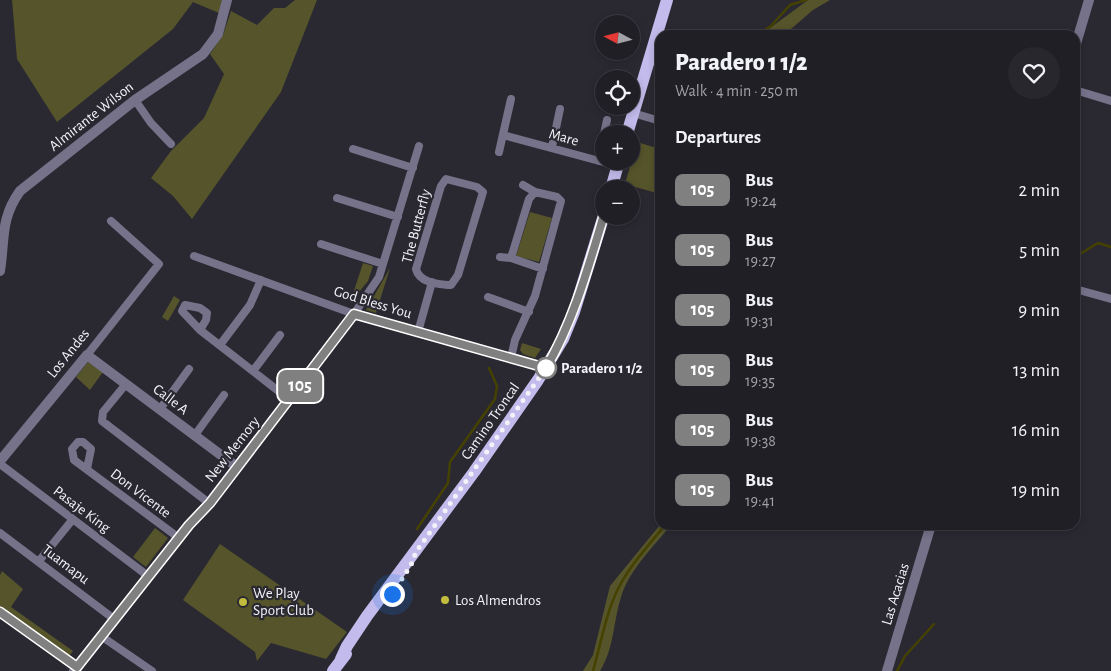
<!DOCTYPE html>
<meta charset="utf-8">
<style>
:root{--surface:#201f26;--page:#28272e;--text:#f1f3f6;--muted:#a2a2a7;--line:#3d3d43}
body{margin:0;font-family:"Alegreya Sans",sans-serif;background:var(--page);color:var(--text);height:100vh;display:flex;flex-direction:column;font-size:19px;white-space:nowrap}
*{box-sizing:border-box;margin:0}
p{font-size:16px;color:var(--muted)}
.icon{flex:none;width:28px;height:28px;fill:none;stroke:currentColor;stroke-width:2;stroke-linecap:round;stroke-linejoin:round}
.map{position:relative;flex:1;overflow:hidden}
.drawer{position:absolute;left:655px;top:30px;width:425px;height:500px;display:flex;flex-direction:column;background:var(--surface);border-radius:15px;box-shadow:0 2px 8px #0003,0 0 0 1px var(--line)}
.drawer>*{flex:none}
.badge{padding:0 10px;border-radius:8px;font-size:18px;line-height:32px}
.needle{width:32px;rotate:277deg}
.buttons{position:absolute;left:595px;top:15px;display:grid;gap:10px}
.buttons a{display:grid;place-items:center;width:45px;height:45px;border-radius:50%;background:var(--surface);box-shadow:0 2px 8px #0003,0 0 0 1px var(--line);font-size:25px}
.you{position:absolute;width:25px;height:25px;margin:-12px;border:4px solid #fff;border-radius:50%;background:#1a73e8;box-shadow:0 0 0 8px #1a73e833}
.map>.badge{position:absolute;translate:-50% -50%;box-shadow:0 0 0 2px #fff}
h2{padding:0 20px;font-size:19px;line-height:45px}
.round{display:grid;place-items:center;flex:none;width:52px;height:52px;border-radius:26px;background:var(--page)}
.head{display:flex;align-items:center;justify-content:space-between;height:85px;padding:0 20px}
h1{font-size:24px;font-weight:800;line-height:38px}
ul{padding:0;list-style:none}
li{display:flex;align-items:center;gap:15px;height:60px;padding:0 20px}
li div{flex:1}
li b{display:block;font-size:19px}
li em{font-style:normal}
li .badge{min-width:55px;font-weight:700;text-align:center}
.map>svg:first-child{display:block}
.green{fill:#55542a}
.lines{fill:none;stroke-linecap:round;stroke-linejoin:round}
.stream{stroke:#454200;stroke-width:2.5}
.minor{stroke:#76728a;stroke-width:8}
.tertiary{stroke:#76728a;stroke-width:10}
.primary{stroke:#c2bbeb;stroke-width:12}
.line-casing{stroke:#fff;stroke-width:11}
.line{stroke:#808080;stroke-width:8}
.walk{stroke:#f3f2f8;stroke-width:5;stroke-dasharray:0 9}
.stop-dot{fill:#fff;stroke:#808080;stroke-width:2.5}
.poi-dot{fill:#c2bd3f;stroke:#2a2932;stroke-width:2}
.labels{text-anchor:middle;stroke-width:4.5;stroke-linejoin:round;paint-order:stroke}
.street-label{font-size:15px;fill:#f3f2f8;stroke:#2a2932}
.stop-label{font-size:15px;font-weight:bold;fill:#f3f2f8;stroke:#2a2932;text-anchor:start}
.poi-label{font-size:15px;fill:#f3f2f8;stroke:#2a2932;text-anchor:start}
</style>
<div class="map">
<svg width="1111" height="671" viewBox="0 0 1111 671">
<rect width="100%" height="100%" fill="#2a2932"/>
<path class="green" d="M12,0H222L219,13L193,2L173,29L57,122L17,59Z
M295,0H317L281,92L192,219L173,196L151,178L171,151L204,118L224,74L210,54L223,35L231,11L257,25L274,8H285Z
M808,0H830L813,10L784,35H755L766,31Z
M637,142L660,149V194L625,184Z
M530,212L552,218L539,262L516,256Z
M363,263L373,266L368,281L350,303Z
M390,268L376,313L366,310Z
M174,296L180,300L168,321L162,317Z
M522,343L541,349L535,358L523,354L520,350Z
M88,362L103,372L90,390L76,377Z
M660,525H671C654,546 631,568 622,594C613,620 615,647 600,671H583L593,655L610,586Z
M155,528L168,538L146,567L133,557Z
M220,544L347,632L326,659L271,643L257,661L255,652L183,600Z
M2,571L23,589L11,607L73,651L68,657L0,608V575Z"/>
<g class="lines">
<path class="stream" d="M757,35L771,26L790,5L806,0
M1075,257L1098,243L1111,247
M417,529L448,483L450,462L495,399L497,386L489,368
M593,671C601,643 606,612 619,587C631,564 649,545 665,525
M897,671L905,656L934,624"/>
<path class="minor" d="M1075,90L1111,101
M135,100L151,123L171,144
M633,113L660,121
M604,134L607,120
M503,135L618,166
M552,147L560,109
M353,149L413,168
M499,152L511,99
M599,161L604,136
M446,179L477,187L483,192L458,275L451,285H448C436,284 419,282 416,269L441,186Z
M337,198L398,217
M321,244L383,264
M194,256L354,314L379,277L419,146
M500,257L511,258L543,269
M511,258L529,199L535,192
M1075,289L1111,299
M488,297L529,312
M200,330L206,320L207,313L200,308L185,305L182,311L200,330L290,400
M418,332L432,282
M220,345L250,305L261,280
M87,355L159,264L111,221
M511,358L515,340L535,296L561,201L557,197L535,192L523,185
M253,371L280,335
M126,384L103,412L102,421L209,503
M160,409L189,369
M195,435L224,395
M0,464L148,576
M87,469L91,449L83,442H78L72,449L74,460L179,538
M0,533L114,619
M39,561L73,519
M0,612L77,667
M101,636L152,671"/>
<path class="tertiary" d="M1075,47L1089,0
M0,271C5,239 0,219 20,191L135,100L203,54L218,34L227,0
M0,461L87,355L237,467
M74,671L189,525L209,503L354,314L546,368
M887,671L931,525"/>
<path class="primary" d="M627,134L667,0
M611,189L619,161
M341,659L347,646L367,616L474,472L538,380L563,339L574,312L604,215
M333,671L346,654"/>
</g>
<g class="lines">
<defs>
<path id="line" d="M0,612L77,667L189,525L210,503L354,314L546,368C574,320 588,268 604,215"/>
</defs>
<use href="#line" class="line-casing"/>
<use href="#line" class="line"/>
<path class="walk" d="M392,594L411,565L416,552L546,368"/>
</g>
<circle class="stop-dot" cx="546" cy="368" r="10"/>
<g class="poi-dot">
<circle cx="445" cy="600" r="5"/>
<circle cx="243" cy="602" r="5"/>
</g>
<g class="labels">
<g class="street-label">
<text transform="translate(91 116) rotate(-38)" y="5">Almirante Wilson</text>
<text transform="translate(564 137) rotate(16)" y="5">Mare</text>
<text transform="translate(416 226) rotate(-75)" y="5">The Butterfly</text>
<text transform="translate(373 302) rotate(17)" y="5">God Bless You</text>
<text transform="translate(68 353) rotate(-51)" y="5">Los Andes</text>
<text transform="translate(171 399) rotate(37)" y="5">Calle A</text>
<text transform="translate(490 421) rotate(-55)" y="5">Camino Troncal</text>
<text transform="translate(232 449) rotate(-52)" y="5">New Memory</text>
<text transform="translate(141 493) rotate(37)" y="5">Don Vicente</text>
<text transform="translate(82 509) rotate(37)" y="5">Pasaje King</text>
<text transform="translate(66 564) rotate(37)" y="5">Tuamapu</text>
<text transform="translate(895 594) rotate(-73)" y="5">Las Acacias</text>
</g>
<g class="stop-label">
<text x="561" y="373">Paradero 1 1/2</text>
</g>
<g class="poi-label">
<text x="253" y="598">We Play<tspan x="253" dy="17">Sport Club</tspan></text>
<text x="455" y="605">Los Almendros</text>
</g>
</g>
</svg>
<div class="buttons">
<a><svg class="needle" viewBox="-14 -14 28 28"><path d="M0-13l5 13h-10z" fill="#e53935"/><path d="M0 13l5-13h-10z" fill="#a2a2a7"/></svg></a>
<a><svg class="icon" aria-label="locate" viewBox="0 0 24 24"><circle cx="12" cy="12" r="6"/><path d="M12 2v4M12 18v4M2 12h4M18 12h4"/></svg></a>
<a>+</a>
<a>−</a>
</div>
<div class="you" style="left:392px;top:594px"></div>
<b class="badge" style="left:300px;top:386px;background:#808080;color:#fff">105</b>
<section class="drawer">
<div class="head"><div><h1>Paradero 1 1/2</h1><p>Walk · 4 min · 250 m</p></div><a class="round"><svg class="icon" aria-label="heart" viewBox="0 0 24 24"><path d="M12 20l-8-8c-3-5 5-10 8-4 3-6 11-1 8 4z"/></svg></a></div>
<h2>Departures</h2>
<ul>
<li><span class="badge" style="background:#808080;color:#fff">105</span><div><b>Bus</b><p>19:24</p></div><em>2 min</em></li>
<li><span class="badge" style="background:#808080;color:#fff">105</span><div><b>Bus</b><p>19:27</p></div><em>5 min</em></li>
<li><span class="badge" style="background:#808080;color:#fff">105</span><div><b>Bus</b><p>19:31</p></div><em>9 min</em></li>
<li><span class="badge" style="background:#808080;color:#fff">105</span><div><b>Bus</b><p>19:35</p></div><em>13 min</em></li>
<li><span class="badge" style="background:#808080;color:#fff">105</span><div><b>Bus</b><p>19:38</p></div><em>16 min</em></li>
<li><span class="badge" style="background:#808080;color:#fff">105</span><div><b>Bus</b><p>19:41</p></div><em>19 min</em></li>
</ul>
</section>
</div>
